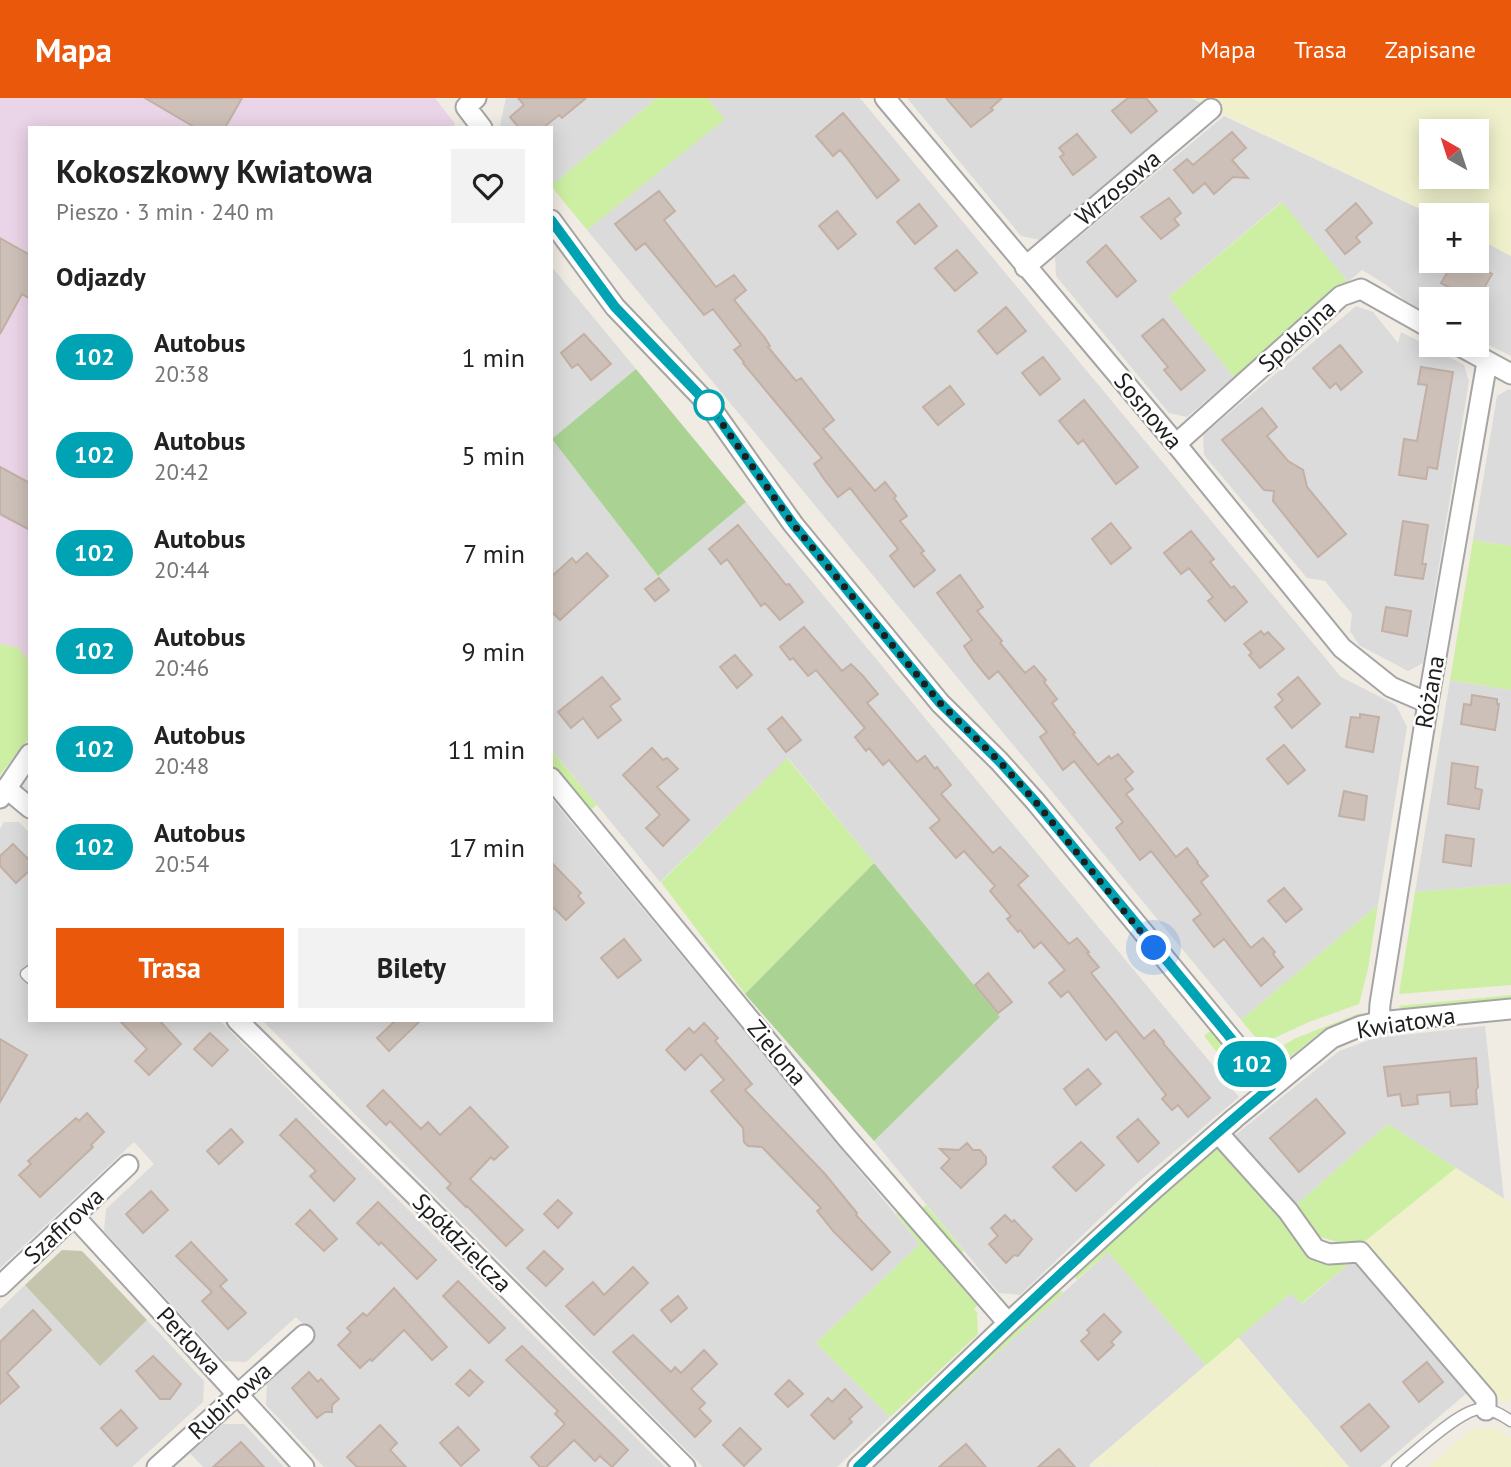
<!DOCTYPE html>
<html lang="pl">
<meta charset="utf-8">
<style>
:root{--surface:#fff;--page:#f2f2f2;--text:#222;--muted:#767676;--accent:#ea580c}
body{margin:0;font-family:"PT Sans",sans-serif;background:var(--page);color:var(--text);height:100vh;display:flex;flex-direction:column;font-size:26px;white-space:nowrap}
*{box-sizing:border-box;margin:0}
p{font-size:23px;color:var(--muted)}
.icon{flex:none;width:38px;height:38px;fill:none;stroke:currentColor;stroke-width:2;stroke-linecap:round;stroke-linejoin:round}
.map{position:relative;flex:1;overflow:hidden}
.sheet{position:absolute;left:28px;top:28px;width:525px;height:896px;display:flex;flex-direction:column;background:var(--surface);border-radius:0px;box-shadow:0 4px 18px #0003}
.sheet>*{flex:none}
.badge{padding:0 14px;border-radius:23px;font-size:24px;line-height:46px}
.needle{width:46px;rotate:321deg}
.tools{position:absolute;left:1419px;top:21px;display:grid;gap:14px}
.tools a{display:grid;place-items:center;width:70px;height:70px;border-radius:0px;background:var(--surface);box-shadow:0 4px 18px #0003;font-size:35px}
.you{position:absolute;width:35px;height:35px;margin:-18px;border:5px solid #fff;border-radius:50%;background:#1a73e8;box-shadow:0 0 0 10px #1a73e833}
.map>.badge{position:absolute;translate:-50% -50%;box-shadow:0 0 0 4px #fff}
h2{padding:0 28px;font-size:26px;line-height:63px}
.round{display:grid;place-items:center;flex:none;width:74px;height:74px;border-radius:0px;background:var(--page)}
.head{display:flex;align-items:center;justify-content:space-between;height:119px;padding:0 28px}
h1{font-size:33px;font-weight:700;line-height:52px}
.cta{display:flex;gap:14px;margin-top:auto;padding:14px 28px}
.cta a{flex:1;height:80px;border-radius:0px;background:var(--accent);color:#fff;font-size:28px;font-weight:700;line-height:80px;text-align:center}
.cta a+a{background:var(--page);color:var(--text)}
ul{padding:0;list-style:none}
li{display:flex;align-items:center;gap:21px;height:98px;padding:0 28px}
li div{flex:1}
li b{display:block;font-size:26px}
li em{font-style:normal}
li .badge{min-width:77px;font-weight:700;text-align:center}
header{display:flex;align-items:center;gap:42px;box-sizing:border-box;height:98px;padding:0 35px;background:var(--accent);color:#fff}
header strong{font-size:33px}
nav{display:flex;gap:38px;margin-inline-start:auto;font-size:24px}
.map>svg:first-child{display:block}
.residential{fill:#dcdbdb}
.industrial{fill:#ead4e7}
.construction{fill:#c5c4ad}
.farmland{fill:#f0f1cc;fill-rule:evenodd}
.grass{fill:#cdefa3}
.forest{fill:#aad393}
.building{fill:#ccc0b8;stroke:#c3b0a4;stroke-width:2}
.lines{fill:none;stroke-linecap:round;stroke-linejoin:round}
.lane-casing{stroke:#a5a5a5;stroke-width:13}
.street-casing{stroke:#a5a5a5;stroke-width:23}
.lane{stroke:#fff;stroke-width:10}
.street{stroke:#fff;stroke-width:19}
.line-casing{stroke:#fff;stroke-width:16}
.line{stroke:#00a3b4;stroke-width:10}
.walk{stroke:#1e1e1e;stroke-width:7;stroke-dasharray:0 12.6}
.stop-dot{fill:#fff;stroke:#00a3b4;stroke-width:3.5}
.labels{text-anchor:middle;stroke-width:5;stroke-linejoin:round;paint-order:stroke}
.street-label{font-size:24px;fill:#1e1e1e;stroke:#fff}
</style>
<header>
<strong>Mapa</strong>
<nav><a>Mapa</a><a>Trasa</a><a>Zapisane</a></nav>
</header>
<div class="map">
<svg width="1511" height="1369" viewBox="0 0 1511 1369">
<rect width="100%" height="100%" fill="#f0ebe3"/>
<path class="residential" d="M506,0H657L551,88V30H502L500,27Z
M707,0H860L1341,579L1396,607L1407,629L1378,807L1241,922L587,132L724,21Z
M907,0H1191L1202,5L1040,142L1021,138Z
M1224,18L1433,117H1432V163H1477V140L1511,158V258L1477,241V201H1432L1431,217L1406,203L1385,186L1362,172L1348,184L1281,104L1169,199L1234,279L1187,319L1169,315L1056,178L1055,159Z
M551,168L636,271L553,341L658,478L746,404L1239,999L1137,1085L1020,1197L999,1195L874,1043L1000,919L788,660L660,784L551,651Z
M1356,208L1373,214L1398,245L1401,234L1464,267L1469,283L1423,565L1408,573L1359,547L1350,533L1352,516L1325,483L1307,480L1204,357L1203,337Z
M1509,291L1511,292V448L1473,442L1497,298Z
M1450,582L1511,592V786L1415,794Z
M551,700L920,1146L816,1245L890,1319L837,1369H703L262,922H551Z
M4,724H19L30,735V922H219L665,1369H324L266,1307L267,1286L315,1240L296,1219L246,1264L224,1263L104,1133L106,1111L154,1066L134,1044L0,1170V731Z
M1485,928L1504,1101L1388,1026L1294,1109L1234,1038L1339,953L1375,940Z
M1108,1154L1206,1267L1089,1367L1090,1369H872Z
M1357,1159L1468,1294L1380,1369H1349L1238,1239L1291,1195L1302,1206Z
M25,1187L100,1267L147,1222L204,1283L203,1304L132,1369H0V1211Z
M223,1326H244L284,1369H203L190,1355Z"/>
<path class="industrial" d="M0,0H435L455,26L453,30H30V565L19,550L0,546Z"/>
<path class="construction" d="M62,1152L82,1153L147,1222L100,1268L25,1187Z"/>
<path class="farmland" d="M1191,0H1511V158L1477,140V117H1433ZM1432,33H1477V79H1432Z
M1456,1070L1511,1105V1300L1504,1306L1364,1144Z
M1238,1239L1349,1369L1089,1368L1206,1267Z
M1496,1330L1511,1340V1369H1428L1473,1331Z"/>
<path class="grass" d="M657,0H707L725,21L587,132L551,88Z
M1282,104L1348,184L1234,279L1169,199Z
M1473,442L1511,448V592L1450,582Z
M0,546L19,550L30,565V639L0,677Z
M553,654L597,707L586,715L551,672Z
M787,660L874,765L745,896L661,784Z
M1511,786V887L1399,896L1415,794Z
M1378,807L1368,871L1359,906L1309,924L1261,946L1241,922Z
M1511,897V901L1402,911L1398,908Z
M1363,914L1316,938L1289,960L1276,965L1258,962L1296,940Z
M1211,932L1238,963L1222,961L1204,938Z
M1388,1026L1456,1070L1364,1144L1341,1145L1320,1139L1294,1109Z
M1219,1045L1323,1166L1357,1159L1301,1206L1291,1195L1206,1267L1108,1154L1076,1182L1075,1175Z
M926,1107L964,1153L957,1158L919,1113Z
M900,1113L979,1206L974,1211L977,1214L978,1236L890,1319L816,1245L920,1146L896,1116Z
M1056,1192L1064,1194L926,1320L925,1318Z"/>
<path class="forest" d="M636,271L746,404L658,478L552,341Z
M874,765L1000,919L874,1043L745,896Z"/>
<path class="building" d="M145,0H242L225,30H196Z
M518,0H586L562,20L559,17L543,30H519L510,19L524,7Z
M946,0H1002L991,10L993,12L971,29Z
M1128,0H1146L1157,13L1131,35L1112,13Z
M843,15L899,82L877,100L846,59L840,52L833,58L816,38Z
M1232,34L1246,50L1232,62L1248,80L1233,79L1214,96L1205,85L1193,95L1174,72L1187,61L1193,67Z
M1077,36L1096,59L1073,77L1060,59L1064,56L1059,50Z
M659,93L675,113L664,122L716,189L734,177L746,192L734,202L765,240L770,248L768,249L796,283L801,280L834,322L823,331L875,393L885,384L896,398L894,400L907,418L900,423L924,453L921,455L935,472L914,489L890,458L898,451L850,390L838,399L824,381L814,366L822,360L743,265L744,264L734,252L741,247L713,211L704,217L645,145L636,152L615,126Z
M1169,100L1181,115L1174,121L1179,127L1161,141L1141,119Z
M1356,105L1372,125L1356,139L1360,144L1345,156L1326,132Z
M919,106L937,128L915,146L897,124Z
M837,113L856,136L838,151L819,128Z
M0,140L30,157V201L22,196L0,236Z
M1106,147L1136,183L1117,199L1087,164Z
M957,152L977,175L955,193L935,170Z
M1454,163H1468L1492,176L1478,201H1458L1461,196L1441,185Z
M1006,209L1026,233L997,256L978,233Z
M1163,221L1205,272L1181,292L1164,272L1168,269L1142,238Z
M584,236L611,266L591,282L578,266L572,270L561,255Z
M1340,247L1362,274L1341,292L1336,285L1330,290L1313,270Z
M1043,259L1060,281L1040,297L1022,275Z
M1421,269L1453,274L1437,371L1428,369L1426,381L1399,377L1404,341L1417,343L1427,287L1418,286Z
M950,288L964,306L938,327L923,309Z
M1084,302L1138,369L1116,386L1083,342L1078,346L1059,323Z
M1262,310L1277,329L1267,338L1288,363L1303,372L1307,389L1346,436L1318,459L1273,403L1274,393L1264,392L1222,342Z
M0,369L30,385V432L0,416Z
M1403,423L1428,427L1422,466H1426L1423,481L1395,477Z
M1111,425L1131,450L1111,466L1092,441Z
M738,427L786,487L789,486L803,504L780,522L765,505L761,508L727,461L721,466L709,451Z
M1191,433L1214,461L1210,464L1231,490L1234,488L1247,504L1225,523L1208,503L1213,499L1189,470L1181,476L1164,455Z
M587,455L608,478L560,522L551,513V479L572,460L576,465Z
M960,477L983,509L977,513L1002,543L1000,545L1025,575L1034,568L1046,582L1044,584L1057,601L1052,605L1075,635L1073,636L1098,667L1109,658L1111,661L1118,656L1133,674L1125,681L1133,691L1126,696L1150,726L1176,759L1187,750L1198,764L1197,765L1208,778L1201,784L1251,850L1263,840L1275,854L1273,856L1283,869L1261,888L1224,841L1214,849L1193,822L1201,816L1151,753L1140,762L1116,730L1123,724L1074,663L1063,672L1040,639L1047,634L998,573L989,581L974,563L964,548L972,542L937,495Z
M659,480L669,492L655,503L645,491Z
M1386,509L1411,513L1407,538L1382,533Z
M804,529L842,573L851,566L863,578L878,596L867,605L917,664L925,658L935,671L937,669L951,687L941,696L993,755L1000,749L1028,778L1018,787L1069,846L1077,840L1089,854L1087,855L1099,869L1091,875L1144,941L1154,932L1164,944L1163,945L1210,1000L1188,1019L1178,1007L1172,1012L1162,1001L1166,997L1116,933L1106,942L1068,893L1061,899L1049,885L1065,872L1041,844L1034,850L1020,832L1018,834L1007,821L1011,818L990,793L995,788L964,753L956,760L930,730L940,722L889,662L883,667L869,650L866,653L855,639L865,630L816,572L808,578L793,560L790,562L780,549Z
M1261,533L1264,537L1268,534L1284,551L1260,570L1249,557L1252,555L1244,546Z
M735,557L752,577L737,590L720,569Z
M602,579L620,601L610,608L621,622L598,640L583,620L571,630L558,614Z
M1298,579L1320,606L1292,630L1275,609L1283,602L1278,596Z
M1472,597L1497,601V606H1499L1495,632L1461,626L1464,606L1471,607Z
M1360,616L1379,619L1373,654L1346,649L1351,619L1360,620Z
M782,619L801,642L786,654L768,631Z
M1284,647L1305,672L1288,686L1267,661Z
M652,650L663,662L667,660L678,671L657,689L689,722L663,748L646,730L660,717L623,677Z
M1452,665L1478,669L1475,690L1482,692L1479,711L1448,706Z
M1344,693L1367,698L1364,722L1339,718Z
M1446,737L1474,741L1471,768L1443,764Z
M13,746L30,763V772L16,785L0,768V758Z
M551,764L581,795L578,798L584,805L566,822L551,807Z
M1284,790L1302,811L1286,824L1268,803Z
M624,841L641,862L618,880L601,860Z
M988,875L1012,904L998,915L975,887Z
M119,922H159L181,946L149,977L135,963L147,951Z
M396,922H421L389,953L377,940Z
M704,925L718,940L715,943L752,986L745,992L825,1076L857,1115L856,1117L890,1154L872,1172L834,1134L817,1113L821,1110L762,1049L748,1048L744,1044L743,1030L711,993L724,982L701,956L685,972L666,952L689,930L694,935Z
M210,935L228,952L212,968L194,951Z
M0,941L27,957L0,1004Z
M1476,960L1478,989L1476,992L1477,1006L1451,1008L1450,994L1417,997L1418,1006L1402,1008L1400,996L1388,998L1384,969Z
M1088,971L1101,986L1076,1007L1064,991Z
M383,992L421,1031L428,1024L440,1037L470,1009L508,1049L494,1062L491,1059L470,1081L523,1132L506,1148L467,1108L466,1109L447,1090L451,1086L390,1023L386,1027L367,1008Z
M1316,1001L1345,1035L1299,1074L1270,1040Z
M87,1015L104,1034L91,1047L93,1049L40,1099L19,1077L31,1066L28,1063L42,1050L76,1020L79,1023Z
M296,1021L355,1081L334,1103L310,1078L316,1073L280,1037Z
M1138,1021L1159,1045L1138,1064L1117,1039Z
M231,1031L243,1044L219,1066L207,1053Z
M1081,1044L1104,1067L1076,1093L1053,1069Z
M967,1045L973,1052H980L986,1059V1066L961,1090L941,1070L950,1061L940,1051L959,1052Z
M151,1093L168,1112L143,1135L126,1116Z
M558,1102L572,1115L558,1130L544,1116Z
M378,1104L436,1162L417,1181L381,1144L379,1147L357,1125Z
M310,1112L337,1141L324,1153L296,1126Z
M1005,1117L1012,1124L1014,1122L1032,1141L1018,1158L1014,1157L1006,1165L989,1146L998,1138L991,1130Z
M191,1144L227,1182L220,1188L246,1215L228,1231L202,1203L212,1194L176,1158Z
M544,1153L563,1171L546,1188L527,1170Z
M633,1169L648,1185L594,1237L566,1208L593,1184L604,1197Z
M458,1183L505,1230L489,1245L443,1198Z
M394,1190L447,1249L432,1262L404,1232L372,1263L370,1261L360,1270L338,1247L351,1234L347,1230L363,1215L367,1218Z
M678,1198L687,1210L671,1224L661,1212Z
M33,1212L51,1232L7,1275L19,1289L0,1306V1244Z
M1104,1216L1121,1234L1111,1244L1114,1247L1098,1262L1081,1243L1090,1235L1087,1232Z
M633,1237L671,1274L675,1269L681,1275L704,1252L717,1266L691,1291L705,1305L699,1311L711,1323L695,1339L613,1254Z
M522,1248L628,1352L612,1369L600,1358L595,1363L574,1342L546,1369H540L531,1359L565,1326L555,1316L558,1313L506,1262Z
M153,1258L181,1286L170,1301H160L136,1273Z
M1427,1264L1443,1284L1419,1304L1403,1284Z
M470,1272L483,1284L469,1298L456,1286Z
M309,1274L318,1284L321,1281L339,1301L332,1307V1314H325L317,1320L292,1290Z
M789,1282L803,1296L788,1309L775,1296Z
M845,1291L862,1309L849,1321L852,1324L834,1341L811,1317L828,1300L832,1304Z
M1369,1306L1389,1329L1361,1353L1341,1329Z
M121,1312L137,1330L117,1348L101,1330Z
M380,1327L397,1345L390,1352L406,1369H357L347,1359Z
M458,1329L479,1352L461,1368L440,1345Z
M740,1330L761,1351L744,1368L723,1347Z
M241,1344L264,1369H213Z
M966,1346L986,1369H939Z
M1059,1351L1075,1369H1038Z"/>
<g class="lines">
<defs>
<path id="lane" d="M30,873L26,876L30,880
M1397,1369C1414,1355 1460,1312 1480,1311C1491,1310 1502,1317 1511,1323"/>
<path id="street" d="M476,0L466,9L482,30
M885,0L1176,346L1342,550L1391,589L1428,605
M551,122L615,209L709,307L793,426L940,605L999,663L1035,703L1271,989
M1025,169L1211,11
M1458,247L1511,276
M1176,346L1341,198L1361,191L1432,231
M551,680L847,1040L1008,1225
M6,690L30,710
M0,700L30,656
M237,922L417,1099L685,1369
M1379,924L1380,906L1428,605L1487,264
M1218,1035L1288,1113L1315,1151L1329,1156L1360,1154L1486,1301V1312
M74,1118L304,1369
M0,1188L128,1067
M157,1369L304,1237
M858,1369L1008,1225L1155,1090L1235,1020L1332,940L1361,928L1379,924L1511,911"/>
</defs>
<use href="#lane" class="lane-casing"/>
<use href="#street" class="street-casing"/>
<use href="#lane" class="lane"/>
<use href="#street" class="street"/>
</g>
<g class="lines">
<defs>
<path id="line" d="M551,122L615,209L709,307L793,426L940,605L999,663L1035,703L1271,989C1128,1109 993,1239 858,1369"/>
</defs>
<use href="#line" class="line-casing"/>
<use href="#line" class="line"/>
<path class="walk" d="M709,307L793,426L940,605L999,663L1035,703L1154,850"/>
</g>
<circle class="stop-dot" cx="709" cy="307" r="14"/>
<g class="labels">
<g class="street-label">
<text transform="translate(1118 90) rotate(-40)" y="8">Wrzosowa</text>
<text transform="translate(1297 238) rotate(-42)" y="8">Spokojna</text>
<text transform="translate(1148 313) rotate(50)" y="8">Sosnowa</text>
<text transform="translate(1430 594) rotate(-80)" y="8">Różana</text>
<text transform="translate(1406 925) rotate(-9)" y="8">Kwiatowa</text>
<text transform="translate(777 955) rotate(50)" y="8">Zielona</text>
<text transform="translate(64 1128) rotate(-43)" y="8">Szafirowa</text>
<text transform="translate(462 1145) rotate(45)" y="8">Spółdzielcza</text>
<text transform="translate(189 1243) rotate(47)" y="8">Perłowa</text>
<text transform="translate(230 1303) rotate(-42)" y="8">Rubinowa</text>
</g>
</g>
</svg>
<div class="tools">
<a><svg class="needle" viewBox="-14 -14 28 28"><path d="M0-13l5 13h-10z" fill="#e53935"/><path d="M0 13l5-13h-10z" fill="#767676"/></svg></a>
<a>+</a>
<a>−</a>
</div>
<div class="you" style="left:1154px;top:850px"></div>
<b class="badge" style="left:1252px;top:966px;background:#00a3b4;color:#fff">102</b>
<section class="sheet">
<div class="head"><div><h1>Kokoszkowy Kwiatowa</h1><p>Pieszo · 3 min · 240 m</p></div><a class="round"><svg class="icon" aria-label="heart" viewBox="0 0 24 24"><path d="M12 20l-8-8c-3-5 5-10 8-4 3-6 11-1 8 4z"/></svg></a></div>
<h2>Odjazdy</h2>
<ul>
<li><span class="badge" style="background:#00a3b4;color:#fff">102</span><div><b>Autobus</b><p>20:38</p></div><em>1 min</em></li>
<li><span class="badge" style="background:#00a3b4;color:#fff">102</span><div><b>Autobus</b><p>20:42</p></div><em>5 min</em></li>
<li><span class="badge" style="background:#00a3b4;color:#fff">102</span><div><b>Autobus</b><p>20:44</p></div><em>7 min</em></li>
<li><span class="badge" style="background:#00a3b4;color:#fff">102</span><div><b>Autobus</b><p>20:46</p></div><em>9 min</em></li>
<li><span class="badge" style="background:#00a3b4;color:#fff">102</span><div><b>Autobus</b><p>20:48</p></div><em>11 min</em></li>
<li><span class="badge" style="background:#00a3b4;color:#fff">102</span><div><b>Autobus</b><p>20:54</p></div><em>17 min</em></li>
</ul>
<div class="cta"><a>Trasa</a><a>Bilety</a></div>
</section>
</div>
